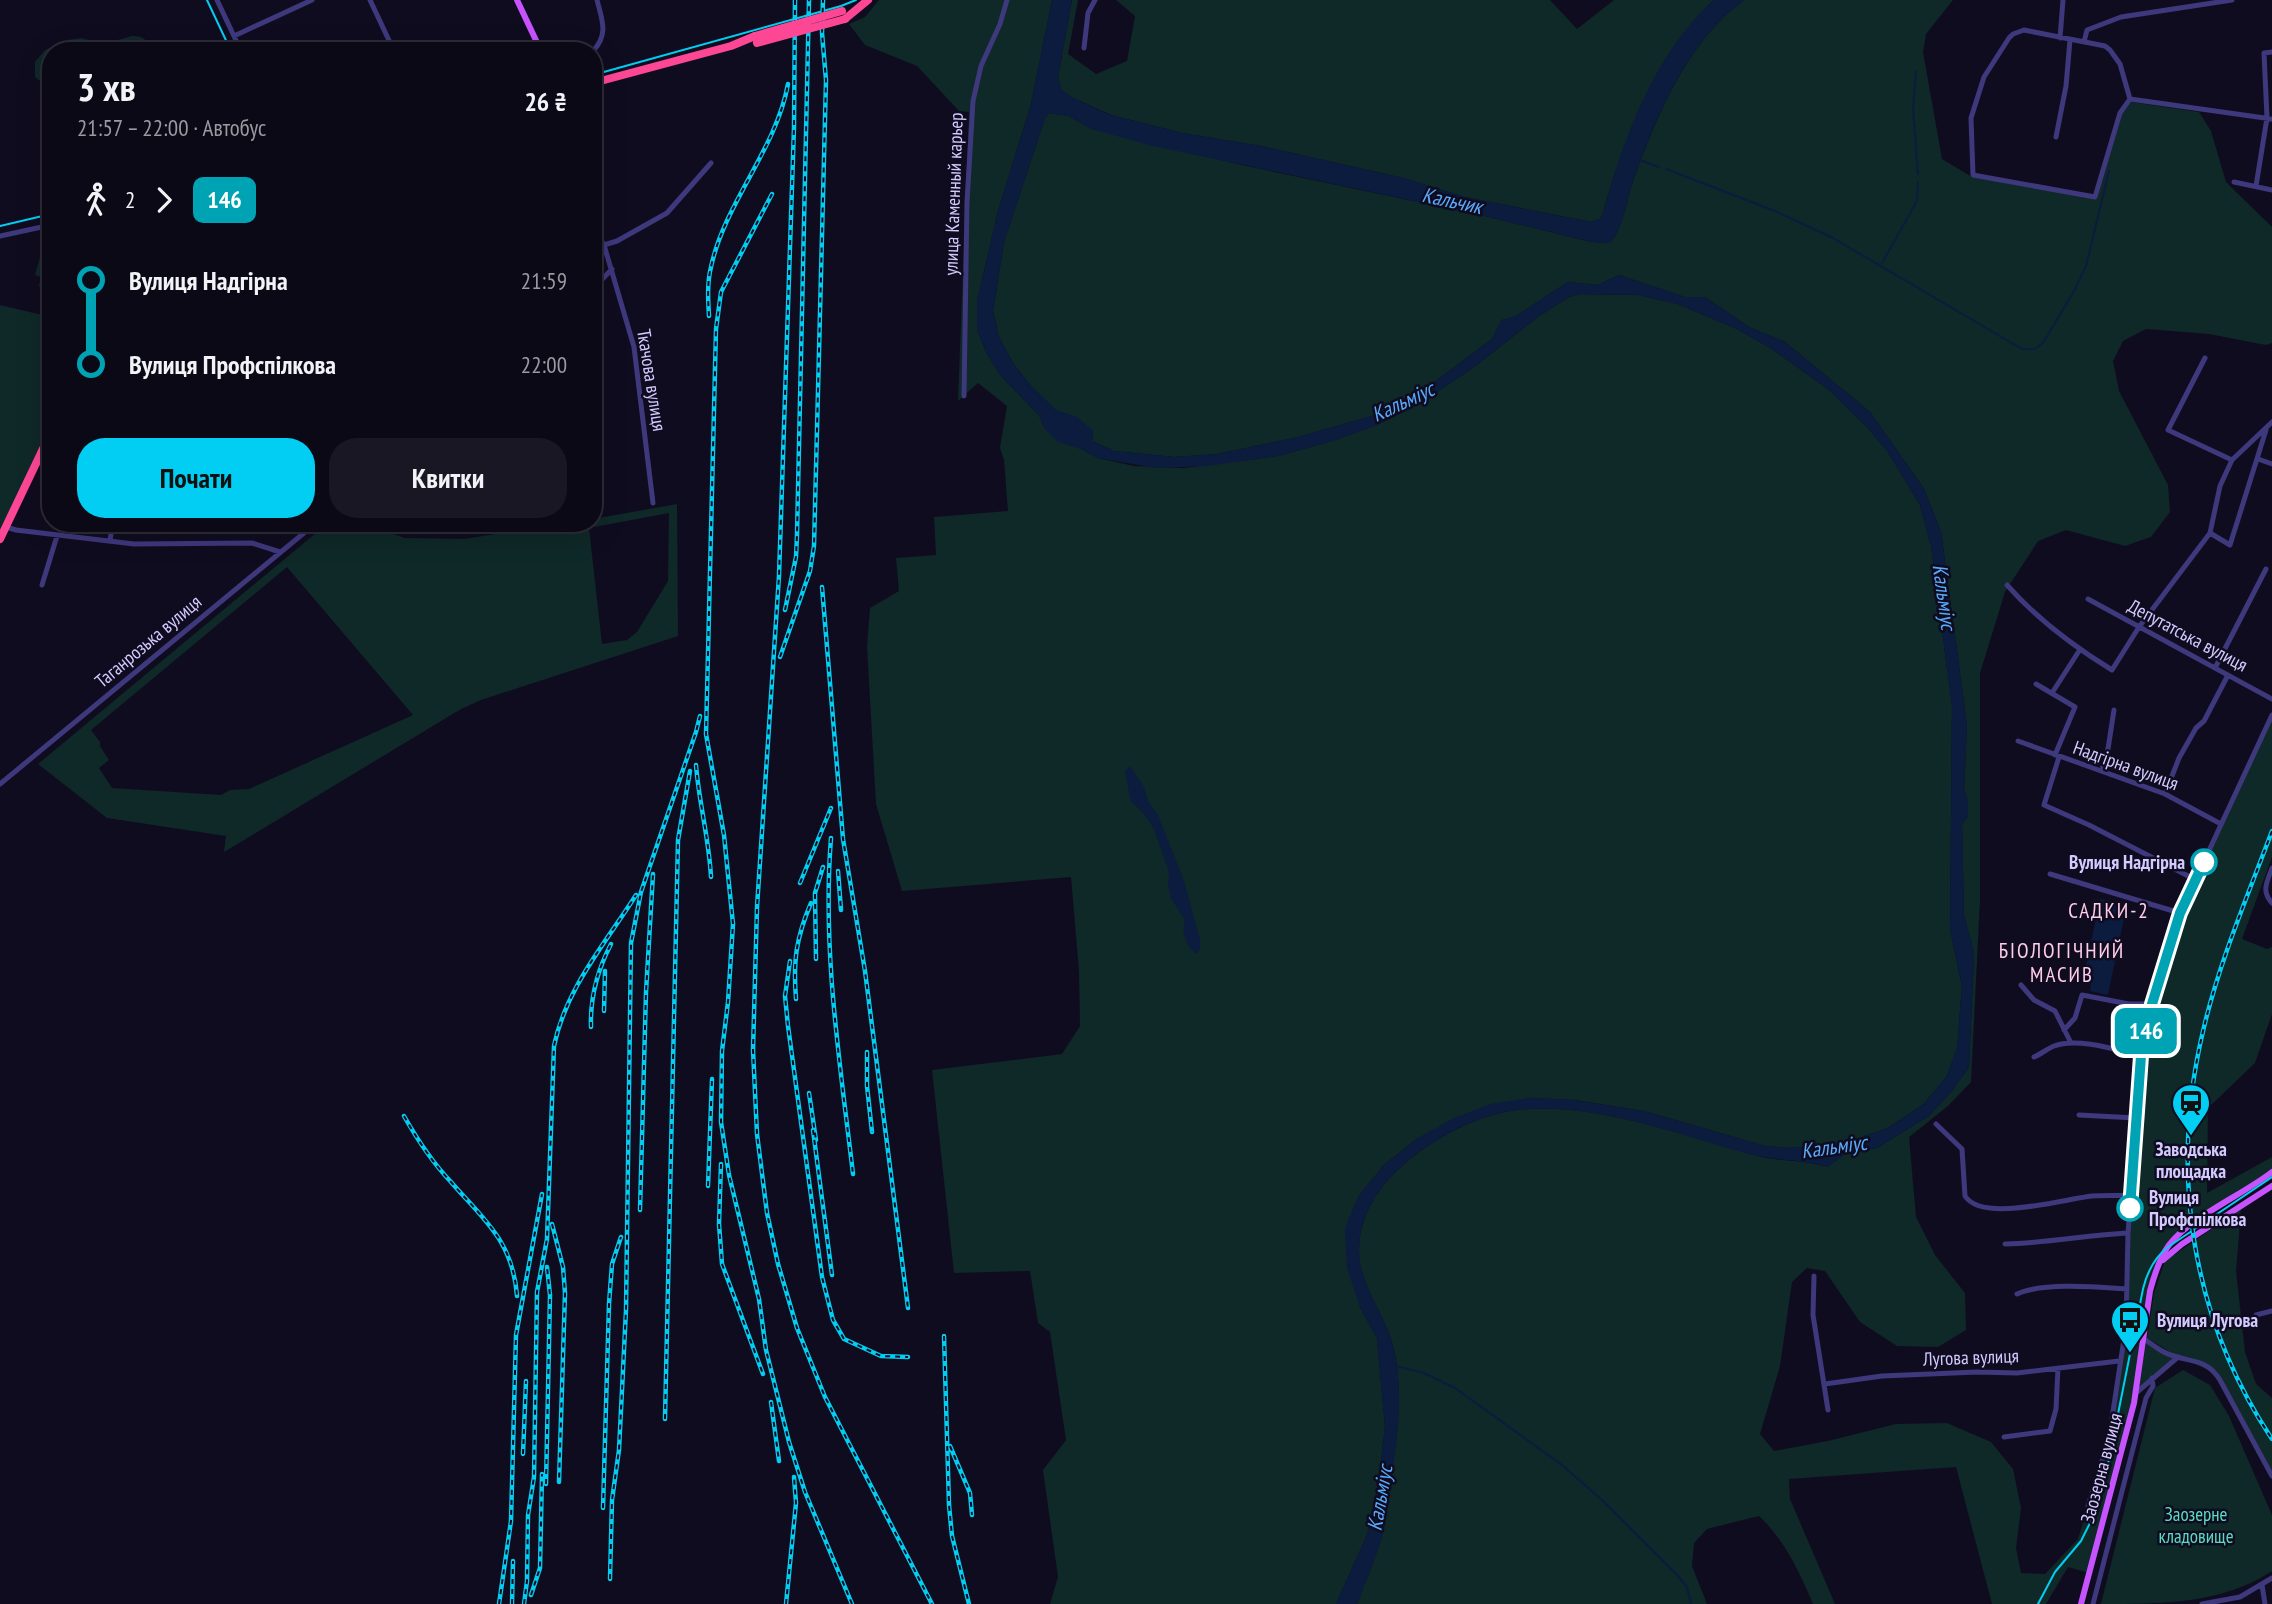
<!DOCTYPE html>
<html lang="uk">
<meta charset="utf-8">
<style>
:root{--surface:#0c0917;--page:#1a1724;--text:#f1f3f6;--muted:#9a9aa1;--line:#2c2a36;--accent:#02cef3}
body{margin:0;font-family:"PT Sans Narrow",sans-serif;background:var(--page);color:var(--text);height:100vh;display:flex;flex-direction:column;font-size:26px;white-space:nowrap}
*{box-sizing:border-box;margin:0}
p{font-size:23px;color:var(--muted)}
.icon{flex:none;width:38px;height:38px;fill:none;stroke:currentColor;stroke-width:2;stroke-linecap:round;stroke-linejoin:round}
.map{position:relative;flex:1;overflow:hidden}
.drawer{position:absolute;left:42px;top:42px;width:560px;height:490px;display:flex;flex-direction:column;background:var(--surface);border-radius:28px;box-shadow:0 7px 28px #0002,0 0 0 2px var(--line)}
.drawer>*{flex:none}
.badge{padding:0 14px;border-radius:10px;font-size:24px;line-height:46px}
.map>.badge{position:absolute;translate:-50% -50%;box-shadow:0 0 0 4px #fff}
.legs{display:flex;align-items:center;gap:10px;height:77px;padding:0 35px;font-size:23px}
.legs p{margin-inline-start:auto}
.summary{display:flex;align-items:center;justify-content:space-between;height:119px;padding:0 35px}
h1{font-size:38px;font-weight:600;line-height:52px}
.button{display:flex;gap:14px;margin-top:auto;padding:14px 35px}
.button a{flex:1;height:80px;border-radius:28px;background:var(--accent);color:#111;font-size:28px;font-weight:600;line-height:80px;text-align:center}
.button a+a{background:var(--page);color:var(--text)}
ul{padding:0 35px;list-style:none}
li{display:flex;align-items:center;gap:24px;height:84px;font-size:26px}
li i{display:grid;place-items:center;width:10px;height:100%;margin:0 9px;background:currentColor}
li i::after{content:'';width:18px;height:18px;margin:-9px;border:5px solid;border-radius:50%;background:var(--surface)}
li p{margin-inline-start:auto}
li:first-child i{background:linear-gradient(#0000 50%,currentColor 0)}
li:last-child i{background:linear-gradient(currentColor 50%,#0000 0)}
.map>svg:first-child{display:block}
.green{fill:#0f2828;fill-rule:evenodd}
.water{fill:#0b1c3f}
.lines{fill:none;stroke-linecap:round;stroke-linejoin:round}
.stream{stroke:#0b1c3f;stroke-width:2}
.minor{stroke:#3e387d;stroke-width:5}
.major{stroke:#c653fd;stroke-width:6}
.highway{stroke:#fd4795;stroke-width:8}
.tram{stroke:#02cef3;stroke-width:2}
.rail-casing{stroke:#02cef3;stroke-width:4.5}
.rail{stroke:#100c1f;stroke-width:2;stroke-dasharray:5;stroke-linecap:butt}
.highway-bridge{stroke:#fd4795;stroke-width:8}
.line-1-casing{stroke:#fff;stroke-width:16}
.line-1{stroke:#00a3b4;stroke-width:10}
.stop-1-dot{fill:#fff;stroke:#00a3b4;stroke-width:3.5}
.labels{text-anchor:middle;stroke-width:5;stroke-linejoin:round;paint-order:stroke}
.street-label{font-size:19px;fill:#d3caff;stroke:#100c1f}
.stop-label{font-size:19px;font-weight:bold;fill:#d3caff;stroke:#100c1f;text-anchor:end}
.poi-label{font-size:19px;font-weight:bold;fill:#d3caff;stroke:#100c1f}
.park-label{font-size:19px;fill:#58ddc3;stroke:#100c1f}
.water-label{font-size:21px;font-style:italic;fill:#59a9fd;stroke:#100c1f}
.neighbourhood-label{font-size:21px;letter-spacing:2px;fill:#ffccea;stroke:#100c1f}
</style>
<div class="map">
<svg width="2272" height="1604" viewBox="0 0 2272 1604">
<rect width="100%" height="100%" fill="#100c1f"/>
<path class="green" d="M879,0H1052L1031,104L998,211L977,302V330L987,354L1001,376L1039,415L1045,429L1098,458L1134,466L1184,468L1278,456L1335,440L1377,425L1419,404L1474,367L1539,316L1569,297L1580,294L1638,295L1678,304L1737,329L1772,349L1828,389L1867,427L1888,452L1920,505L1931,546L1952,706L1950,929L1962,986L1957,1049L1947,1076L1924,1104L1888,1128L1859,1138L1825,1145L1789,1148L1765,1146L1644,1111L1574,1100L1529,1098L1418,1138L1384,1165L1358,1197L1360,1307L1377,1338L1385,1427L1378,1486L1367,1535L1336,1604H1050L1058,1577L1043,1470L1066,1440L1050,1332L1038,1323L1030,1271L954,1273L932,1070L1062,1054L1080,1026L1079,971L1071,877L902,891L876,804L867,646L870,608L899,591L896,558L936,555L934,517L1008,511L1004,460L1000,448L1007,406L978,383L958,401L969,112L959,111L917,66L865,45L849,24L865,17Z
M1072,0H1078L1068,54L1096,74L1127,61L1135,16L1116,0H1550L1577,29L1614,0H1714C1700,12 1691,26 1680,42C1643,94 1620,151 1603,213L1600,219L1591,222L1465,197L1403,178L1261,146L1182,133L1111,115L1071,97L1061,90L1058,77Z
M1744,0H1953L1926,34L1923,52L1942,159L1972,177L2097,199L2122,114L2131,102L2199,112L2211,131L2226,182L2272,227V343L2266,345L2209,334L2146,329L2123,341L2113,361L2119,391L2168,485L2170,512L2151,537L2125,546L2066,530L2038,541L2005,592L1980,673V900L1971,1082L1948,1106L1909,1137L1916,1217L1935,1255L1965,1293L1966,1330L1938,1347L1897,1346L1860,1322L1825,1271L1807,1268L1792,1282L1780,1366L1760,1434L1774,1451L1828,1441L1896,1424L1947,1423L1991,1442L2013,1469L2021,1508L2016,1548L2021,1573L2045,1574L2078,1539L2109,1438L2123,1331L2141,1056L2152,1004L2180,913L2272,715V857L2242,939L2267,949L2272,947V1014L2255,1063L2208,1108L2207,1193L2272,1157V1169L2180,1231L2155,1273L2137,1381L2089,1573L2068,1567L2046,1604H1992L1956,1467L1789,1479L1790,1499L1835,1604H1813C1800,1573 1784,1539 1759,1516L1707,1529L1694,1543L1692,1566L1707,1604H1357C1370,1572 1375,1540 1382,1507C1392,1454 1406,1404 1394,1350C1387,1316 1359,1287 1359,1251C1359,1216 1378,1187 1403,1165C1432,1139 1477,1115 1516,1110C1593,1101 1681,1135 1754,1155C1778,1162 1803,1159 1827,1167L1845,1154L1877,1148L1930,1115L1951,1092L1969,1067L1974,953L1964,915L1963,870L1962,824L1968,816V802L1964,789L1967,725L1941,532L1924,489L1870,412L1785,342L1749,327L1705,297H1685L1619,275L1598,285L1568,282L1516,316L1502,320L1492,339L1436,381L1375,415L1298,437L1218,454L1174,457L1114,451L1092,441L1093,431L1068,414L1056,411L1030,385L1013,363L999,337L993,311L1004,242L1045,118L1049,113L1069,116L1092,129L1242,165L1480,215L1592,242L1609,243C1622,234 1628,194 1634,178C1657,115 1688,40 1744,0Z
M132,36C144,36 148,40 150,51H51V85L44,84L35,77V62L45,50L68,40L81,38L104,44Z
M51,231V294L39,286L41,277L35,275L47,232Z
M0,305L51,317V422L0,531Z
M677,504L678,636L481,700L461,709L224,852L226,836L107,818L38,764L328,523H364L405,538L464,539L566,523H593V519ZM669,513L668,581L637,632L627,640L602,644L589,528ZM287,567L413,715L249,789L230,790L221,795L112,788L99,768L109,760L100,746V742L91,730Z
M2241,1209L2236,1271L2245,1352L2256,1384L2272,1398V1477L2220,1379L2210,1370L2182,1359L2147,1338L2154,1293L2165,1261Z
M2146,1343L2177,1361L2144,1387L2138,1395Z
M2183,1370L2210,1385L2229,1416L2272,1515V1571C2223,1604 2160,1604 2101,1604L2155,1388Z"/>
<path class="water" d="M1052,0H1072L1058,77L1061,89L1071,97L1110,115L1182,133L1261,146L1403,178L1465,197L1591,222L1600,219L1603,213C1624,138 1654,53 1714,0H1744C1688,40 1656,116 1634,178C1628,194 1622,234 1609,243L1592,242L1480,215L1149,145L1092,129L1069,116L1049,113L1045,118L1004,242L993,311L999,337L1013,363L1030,385L1056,410L1077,417L1093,431L1092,441L1114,451L1174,457L1218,454L1298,437L1375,415L1436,381L1492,339L1502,320L1516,316L1568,282L1598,285L1619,275L1685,297H1705L1749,327L1785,342L1870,412L1924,489L1941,532L1967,724L1964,789L1968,801V816L1962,824L1963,870L1964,915L1974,953L1969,1067L1951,1092L1930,1115L1877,1148L1845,1154L1827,1167C1801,1159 1775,1161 1749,1154C1677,1134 1592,1101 1516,1110C1477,1115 1432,1139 1403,1165C1378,1187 1359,1216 1359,1251C1360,1288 1387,1316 1394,1350C1404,1396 1397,1442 1390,1487C1388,1503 1387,1519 1383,1534C1376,1558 1366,1581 1357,1604H1336L1367,1535L1378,1486L1385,1427L1377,1338L1360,1307L1347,1268L1345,1228L1358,1197L1384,1165L1418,1138L1454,1118L1491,1104L1529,1098L1574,1100L1644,1111L1765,1146L1789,1148L1825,1145L1859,1138L1888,1128L1924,1104L1947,1076L1957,1049L1962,986L1950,929L1952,706L1931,546L1920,505L1888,452L1867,427L1828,389L1772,349L1737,329L1678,304L1638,295L1580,294L1569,297L1539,316L1474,367L1419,404L1377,425L1335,440L1278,456L1207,466L1156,468L1098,458L1084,450L1058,442L1045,429L1039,415L1001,376L987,354L977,330V302L998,211L1031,104Z
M1130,766L1144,787L1148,801L1158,815L1184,881L1200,940V949L1196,954C1186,945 1181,932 1185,920L1171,898L1168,886L1169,872L1154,829L1144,814L1131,801L1125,772Z
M2100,899L2127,904L2108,995L2090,991L2091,982L2083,980Z"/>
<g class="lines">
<path class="stream" d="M1916,71L1913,109L1918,174
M1640,160L1659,167
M1666,169L1775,211L1833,238L2022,349H2035L2043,343L2074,291L2086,266L2109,171
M1882,263L1917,201L1918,182
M1396,1366L1424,1373L1455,1388L1562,1465L1603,1501L1677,1575L1687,1587L1691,1604"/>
<path class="minor" d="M217,0L241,51
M370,0L394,51
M2024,30L2105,46L2110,50L2120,64L2130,99L2120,113L2095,197L1973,175L1971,118L1984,77L2009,38L2013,34Z
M234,36L312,0
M2060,38L2063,0
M2084,42L2087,30L2121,17L2232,0
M1084,48L1088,13L1095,0
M593,51C609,34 602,20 597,0
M2130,99L2272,119
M2056,137L2066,86L2070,40
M2234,182L2272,190
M2256,186L2267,118L2264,53L2272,52
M593,226L604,245L634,347L653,503
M0,236L51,225
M604,245L617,241L667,213L711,163
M593,289L612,269
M2205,358L2168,430L2232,460
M964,396L967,202L973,101L981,66L1000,24L1007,0
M2258,459L2272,464
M6,527L16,530L134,544L252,543L280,552
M2210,533L2230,545L2266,430
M110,540L113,523
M42,585L57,536
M2007,585C2037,619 2073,646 2112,670L2139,627L2210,533L2220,486L2232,460L2272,422
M2088,599L2272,699
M2215,668L2266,569
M2036,684L2075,707L2055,755
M2052,693L2079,651
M2018,741L2165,794L2221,824
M2059,757L2044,805L2089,825L2196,880
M2102,770L2108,749L2114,710
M0,784L316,523
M2165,794L2179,758L2196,728L2204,721L2228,675
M2272,868C2267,882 2261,891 2272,903
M2050,874L2180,913
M2021,985L2034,1000L2055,1011L2071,1043
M2064,1030L2075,1018L2082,995L2129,1004H2152
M2034,1057C2041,1054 2047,1049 2054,1046C2077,1037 2117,1050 2141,1056
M2079,1115L2136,1118
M1936,1124L1962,1149L1965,1196C1982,1223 2064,1199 2092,1196C2105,1195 2118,1196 2131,1195
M2005,1244C2047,1243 2087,1235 2128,1233
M1814,1276L1813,1315L1828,1410
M2017,1294C2043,1282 2097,1287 2127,1289
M2256,1315L2272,1311
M2126,1326C2138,1334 2150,1344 2162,1351C2184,1364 2205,1355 2220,1380L2272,1476
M1825,1384L1882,1376L1977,1372L2017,1373L2119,1361
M2136,1393L2178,1357
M2004,1437L2050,1431L2056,1409L2058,1368
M2088,1506L2109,1438L2126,1326L2128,1233L2141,1056L2152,1004L2180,913L2272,715
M2262,1585L2265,1604
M2093,1604L2146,1398L2153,1386L2152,1378
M2202,1604L2240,1597L2272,1578"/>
<path class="major" d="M517,0L541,51
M2163,1260L2182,1244L2272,1186
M2081,1604L2134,1403L2150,1291C2154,1276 2160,1257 2169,1245C2189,1218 2244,1194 2272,1172"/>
<path class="highway" d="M845,19L868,0
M593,83L731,46L755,36
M0,539L51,432"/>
<path class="tram" d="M207,0L231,51
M593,75L841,6L856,0
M0,226L51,214
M2038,1604L2055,1572L2081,1541L2094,1515L2108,1464L2143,1289C2147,1272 2154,1258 2168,1247L2272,1177"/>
<defs>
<path id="rail" d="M795,0L794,127L779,576L757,907L753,1050L757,1134L767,1213L778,1264L797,1328L825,1397L932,1604
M772,194L721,292L716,329L706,734L724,835L733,924L728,1002L722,1051L721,1122L729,1175L759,1299L766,1350L789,1442L805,1492L852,1604
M709,316C708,300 707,283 711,267C725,202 776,150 788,84
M822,587L843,839L865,971L908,1308
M785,610L796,557L797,535L809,0
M780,657L810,571L814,546L826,80L822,33L823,0
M696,765C699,803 709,839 711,877
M2272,831C2248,895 2220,960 2204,1027C2169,1170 2190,1316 2272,1439
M831,838C822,950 840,1063 853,1174
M838,871L841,910
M800,883L831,808
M816,959L815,893L823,867
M790,961L785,996L788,1026L822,1277L833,1320L844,1339L881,1356L908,1357
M796,999C793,961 796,938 811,903
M604,1011L605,971
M591,1027C590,997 597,971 611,944
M867,1052V1086L872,1132
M809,1093L816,1140
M404,1116C417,1139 432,1162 451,1182C484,1220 513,1241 517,1296
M813,1130L832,1275
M721,1164L719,1224L722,1264L763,1374
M708,1186L712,1079
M640,1210L646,992L653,874
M552,1224L563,1267L565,1293L559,1482
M944,1336L949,1505L952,1536L969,1604
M771,1402L779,1461
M665,1419L678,840L690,771
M950,1446L970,1493L972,1515
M523,1454L526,1381
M546,1484L550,1295L547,1267
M603,1508L609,1304L612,1264L621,1237
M610,1579L612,1500L619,1450L626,1310L631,943L641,892L696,732L700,716
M531,1595L540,1568L542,1474
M499,1604L511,1521L516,1335L542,1194
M512,1604L513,1561
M524,1604L527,1581L528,1515L534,1477L537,1292L547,1239L554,1046C566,988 605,944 636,895
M786,1604L796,1503L794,1477"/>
</defs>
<use href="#rail" class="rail-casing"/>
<use href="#rail" class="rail"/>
<path class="highway-bridge" d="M755,36L842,11
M757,43L845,19"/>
</g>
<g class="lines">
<defs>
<path id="line-1" d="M2130,1208L2141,1056L2152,1004L2180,913L2204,862"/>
</defs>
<use href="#line-1" class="line-1-casing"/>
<use href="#line-1" class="line-1"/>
</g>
<defs>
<symbol id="station-pin" viewBox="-11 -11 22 30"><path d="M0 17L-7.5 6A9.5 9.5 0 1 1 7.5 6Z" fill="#02cef3" stroke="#100c1f"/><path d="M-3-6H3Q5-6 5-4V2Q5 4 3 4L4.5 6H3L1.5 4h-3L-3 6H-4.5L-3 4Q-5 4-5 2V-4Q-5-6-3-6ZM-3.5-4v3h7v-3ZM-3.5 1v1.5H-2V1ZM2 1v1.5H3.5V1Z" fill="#111"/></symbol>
<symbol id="bus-pin" viewBox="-11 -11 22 30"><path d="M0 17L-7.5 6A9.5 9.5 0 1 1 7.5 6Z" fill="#02cef3" stroke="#100c1f"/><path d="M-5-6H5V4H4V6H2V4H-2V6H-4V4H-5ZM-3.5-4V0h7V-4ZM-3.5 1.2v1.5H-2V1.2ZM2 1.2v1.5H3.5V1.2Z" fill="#111"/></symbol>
</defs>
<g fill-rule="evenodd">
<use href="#station-pin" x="2169" y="1081" width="44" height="60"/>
<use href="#bus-pin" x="2108" y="1298" width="44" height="60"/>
</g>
<g class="stop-1-dot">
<circle cx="2204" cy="862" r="12"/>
<circle cx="2130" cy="1208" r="12"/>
</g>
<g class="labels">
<g class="street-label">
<text transform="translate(953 194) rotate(-88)" y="7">улица Каменный карьер</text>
<text transform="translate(652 380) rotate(81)" y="7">Ткачова вулиця</text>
<text transform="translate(2188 635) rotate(28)" y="7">Депутатська вулиця</text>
<text transform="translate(148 641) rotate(-40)" y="7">Таганрозька вулиця</text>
<text transform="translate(2126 765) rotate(20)" y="7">Надгірна вулиця</text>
<text transform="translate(1971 1357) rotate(-2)" y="7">Лугова вулиця</text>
<text transform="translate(2101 1468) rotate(-75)" y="7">Заозерна вулиця</text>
</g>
<g class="stop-label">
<text x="2185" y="869">Вулиця Надгірна</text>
<text x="2149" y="1204" text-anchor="start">Вулиця<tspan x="2149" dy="22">Профспілкова</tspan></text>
</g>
<g class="poi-label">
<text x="2191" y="1156">Заводська<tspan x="2191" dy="22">площадка</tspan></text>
<text x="2157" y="1327" text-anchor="start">Вулиця Лугова</text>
</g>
<g class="park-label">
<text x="2196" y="1521">Заозерне<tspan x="2196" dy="22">кладовище</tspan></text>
</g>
<g class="water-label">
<text transform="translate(1452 201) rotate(12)" y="7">Кальчик</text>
<text transform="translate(1403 402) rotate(-25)" y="7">Кальміус</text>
<text transform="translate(1944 597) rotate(82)" y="7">Кальміус</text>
<text transform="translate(1834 1147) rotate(-8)" y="7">Кальміус</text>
<text transform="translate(1380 1498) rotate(-80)" y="7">Кальміус</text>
</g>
<g class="neighbourhood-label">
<text x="2109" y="918">САДКИ-2</text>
<text x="2062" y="958">БІОЛОГІЧНИЙ<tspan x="2062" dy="24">МАСИВ</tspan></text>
</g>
</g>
</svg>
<b class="badge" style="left:2146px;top:1031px;background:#00a3b4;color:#fff">146</b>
<section class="drawer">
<div class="summary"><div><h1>3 хв</h1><p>21:57 – 22:00 · Автобус</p></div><b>26 ₴</b></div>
<div class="legs"><svg class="icon" aria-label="walk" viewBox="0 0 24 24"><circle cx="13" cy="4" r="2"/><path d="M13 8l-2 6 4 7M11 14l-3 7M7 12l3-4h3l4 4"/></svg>2<svg class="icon" aria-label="forward" viewBox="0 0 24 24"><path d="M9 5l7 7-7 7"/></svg><b class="badge" style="background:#00a3b4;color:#fff">146</b></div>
<ul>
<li><i style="color:#00a3b4"></i><b>Вулиця Надгірна</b><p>21:59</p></li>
<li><i style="color:#00a3b4"></i><b>Вулиця Профспілкова</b><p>22:00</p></li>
</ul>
<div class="button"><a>Почати</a><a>Квитки</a></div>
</section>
</div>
